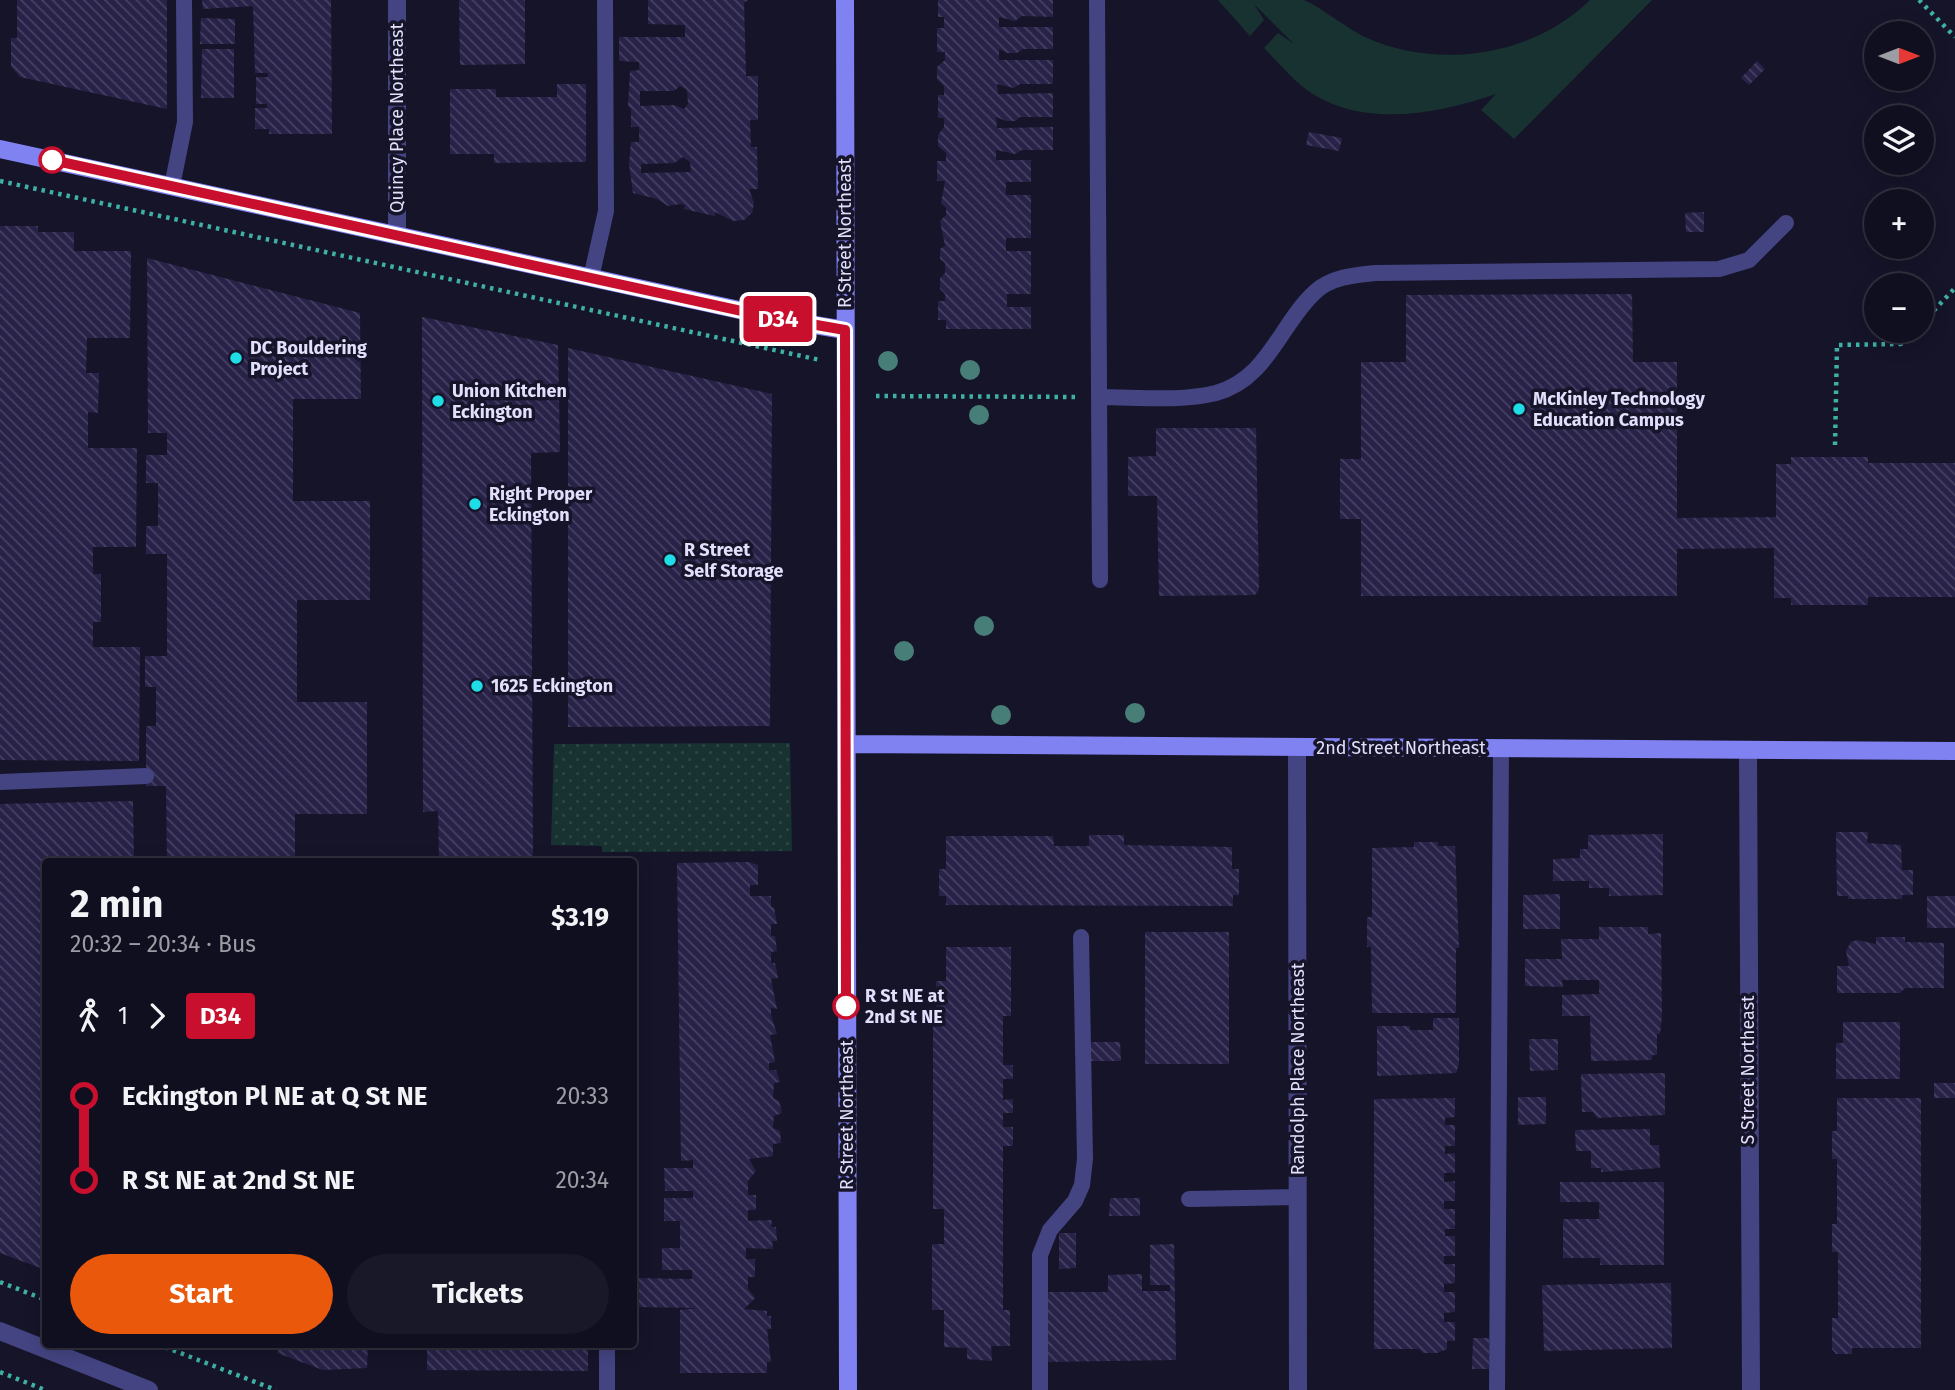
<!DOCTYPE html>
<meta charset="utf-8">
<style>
:root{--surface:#100f1f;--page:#191828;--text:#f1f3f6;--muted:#9c9ca4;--line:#302f3d;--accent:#ea580c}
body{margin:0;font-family:"Fira Sans",sans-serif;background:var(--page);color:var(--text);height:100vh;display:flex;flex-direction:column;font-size:26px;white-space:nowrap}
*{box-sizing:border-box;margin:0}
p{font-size:23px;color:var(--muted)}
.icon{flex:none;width:38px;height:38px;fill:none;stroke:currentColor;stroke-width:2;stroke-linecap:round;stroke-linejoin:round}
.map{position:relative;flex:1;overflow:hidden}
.drawer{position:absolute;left:42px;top:858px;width:595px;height:490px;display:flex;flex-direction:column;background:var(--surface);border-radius:7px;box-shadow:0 4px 18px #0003,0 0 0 2px var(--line)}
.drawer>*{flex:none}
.badge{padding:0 14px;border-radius:5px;font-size:24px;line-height:46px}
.needle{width:46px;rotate:90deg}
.fabs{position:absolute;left:1864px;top:21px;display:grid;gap:14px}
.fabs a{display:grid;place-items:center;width:70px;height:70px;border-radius:50%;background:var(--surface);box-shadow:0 4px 18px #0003,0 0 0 2px var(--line);font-size:35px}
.map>.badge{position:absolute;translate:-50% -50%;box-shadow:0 0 0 4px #fff}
.legs{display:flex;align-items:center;gap:10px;height:77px;padding:0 28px;font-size:23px}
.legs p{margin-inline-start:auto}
.overview{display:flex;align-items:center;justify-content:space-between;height:119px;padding:0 28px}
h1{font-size:38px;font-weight:700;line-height:52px}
.button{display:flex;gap:14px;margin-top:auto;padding:14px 28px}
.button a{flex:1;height:80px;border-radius:42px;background:var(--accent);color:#fff;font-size:28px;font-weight:700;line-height:80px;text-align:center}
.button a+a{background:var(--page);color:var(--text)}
ul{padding:0 28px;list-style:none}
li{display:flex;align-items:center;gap:24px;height:84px;font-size:26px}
li i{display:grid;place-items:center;width:10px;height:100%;margin:0 9px;background:currentColor}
li i::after{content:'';width:18px;height:18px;margin:-9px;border:5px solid;border-radius:50%;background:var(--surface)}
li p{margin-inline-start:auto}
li:first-child i{background:linear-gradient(#0000 50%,currentColor 0)}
li:last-child i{background:linear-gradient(currentColor 50%,#0000 0)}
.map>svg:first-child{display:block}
.grass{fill:url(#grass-dots)}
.pitch{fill:#173230}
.building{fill:url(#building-back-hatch);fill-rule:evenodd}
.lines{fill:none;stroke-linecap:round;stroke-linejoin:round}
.path{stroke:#3eb0a5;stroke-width:4.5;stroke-dasharray:3.5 5;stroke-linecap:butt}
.lane{stroke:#444483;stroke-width:16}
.street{stroke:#444483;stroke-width:18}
.secondary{stroke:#8082f2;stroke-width:18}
.tree{fill:#487e78}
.line-1-casing{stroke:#fff;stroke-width:16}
.line-1{stroke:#c8102e;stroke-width:10}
.stop-1-dot{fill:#fff;stroke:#c8102e;stroke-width:3.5}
.poi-dot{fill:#1fdce7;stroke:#161429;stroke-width:2.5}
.labels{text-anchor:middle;stroke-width:7;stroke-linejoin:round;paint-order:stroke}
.street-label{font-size:18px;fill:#e1dffc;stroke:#161429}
.poi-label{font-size:18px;font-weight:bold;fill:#e1dffc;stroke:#161429;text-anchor:start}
.stop-label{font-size:18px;font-weight:bold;fill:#e1dffc;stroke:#161429;text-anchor:start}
</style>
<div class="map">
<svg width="1955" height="1390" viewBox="0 0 1955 1390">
<defs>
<pattern id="grass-dots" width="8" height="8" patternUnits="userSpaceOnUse" patternTransform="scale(1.75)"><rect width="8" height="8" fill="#173230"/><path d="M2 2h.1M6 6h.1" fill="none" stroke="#2d4645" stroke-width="1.8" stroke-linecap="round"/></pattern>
<pattern id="building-back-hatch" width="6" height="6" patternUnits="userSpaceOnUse" patternTransform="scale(1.75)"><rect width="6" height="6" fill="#282248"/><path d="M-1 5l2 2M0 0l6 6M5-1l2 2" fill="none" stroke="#474263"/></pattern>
</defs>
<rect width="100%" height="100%" fill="#161429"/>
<path class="grass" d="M790,743L792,851L602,852V846L551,845L554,744Z"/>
<path class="pitch" d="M1218,0C1245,0 1276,0 1303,0C1312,1 1352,32 1367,38C1440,70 1533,56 1590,0H1652L1514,139L1481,110L1496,94C1438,114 1361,129 1307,90C1291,78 1278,62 1264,48L1278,33L1294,44L1254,4L1264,20L1250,36Z"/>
<path class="building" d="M17,0H167V109L20,77L11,66V38H17Z
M202,0H331L332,134H269V129H255V108H267V104H256V77H268V73H255L253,6L203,9Z
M459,0H525V64L460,65Z
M648,0H748L744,3L746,76H758V120H750L751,147H757L758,189H749L754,203L752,213L744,220L733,221L715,212V216L684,209L685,205L680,204L668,206L657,199L633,193L629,164L631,142H639V127H631V109L628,106L630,71L639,70V62L619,61V37H685V25L648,24ZM680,86L687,90L688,104L684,109L674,105L640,106V91H674ZM683,157L690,162L691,172L641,173V164L674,163Z
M938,0H1053V17L1022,16L1015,21L999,17V27H1053V49H1023L1017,53H1007L999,49V60H1053V84H1020L1014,88L997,84L998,94L1053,93V117H1020L1015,121H1006L996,117L997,128L1053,127V150H1022L1015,154L996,150V160H1031V182H1006V195H1031V238H1006V251H1031V294H1007V307H1031V329H946V320H938V301H945V294L940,289V278L945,273V263L940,259V249L945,246L940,221L946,215V208L941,203L945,181H937V161H946V153L938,146V135L944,127V118H938V95H944V86L937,79V67L945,60V52H937V28H944V17H938Z
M201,18L235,19V44H200Z
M202,49H234V98H201Z
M1757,61L1765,69L1749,85L1741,78Z
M557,84H586V162L494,163V154H450V89H496V97H557Z
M1309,132L1342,138L1339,151L1306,145Z
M1704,212V232H1686L1685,213Z
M0,226H38V232H74V251H131L130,338H87L86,373H99L98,413L88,412V448H137L136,547H93V574H101V622H93V647H140L139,761L0,760Z
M147,258L360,313L361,399H293V501H370V600H297V702H367V814H295V861H167L166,786H146V726H156V687H145V656H167V554H146V526H158V483H146V455H167V433H148Z
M1632,294L1633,362H1677V518L1776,517V464H1791V457H1868V463H1955V597H1868V605H1791V598H1774V548L1677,549V596H1361V519H1340V459H1361V362H1406V295Z
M422,317L558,345L560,452L531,453L533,859L439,860L438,811L423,812Z
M568,348L772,394L770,726L568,727Z
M1156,428H1256L1259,590L1255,595L1159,596L1157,496H1128V457L1156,456Z
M133,801L134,861H46V1270L0,1253V804Z
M1836,832H1868L1867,843L1901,845L1902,870H1913V895H1902V899H1848V896H1837Z
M1663,834V895L1609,896V888H1589V881H1553V859L1580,858V849H1588V835Z
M1089,835H1124V845L1232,847V869H1239V895H1233V906L946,905V896H939V869H946V836H1053L1054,846H1089Z
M1414,842H1438V846H1455L1459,948H1456V1013H1372L1371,947H1367V917H1372V848L1414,847Z
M748,862L758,865V885H750V896H771V907H774L777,924H771V936H775L777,951L771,952V963H775L778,978L771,979L777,1009L771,1008V1015L777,1034L770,1035L775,1062L769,1063V1070H776L780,1082L774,1083L773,1098L779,1101L782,1113L774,1116L773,1128L780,1131L781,1143L773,1144V1156L749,1159L756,1171L748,1181V1195H756V1210H748V1221L772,1220L771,1227H776L777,1241H772L773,1249L746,1248V1259H755V1277H748V1289L755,1298L744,1309L767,1311V1316H771V1329H767L771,1362H767V1373H680V1310L698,1308L634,1307V1278L692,1279V1270H662V1248H680V1221H664V1198H693V1191H665L664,1168H693V1160L681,1161L677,863Z
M1560,894V929H1523V895Z
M1927,896H1955V928H1927Z
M1599,927H1648V934L1661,933L1662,1015L1660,1034H1657V1055H1652V1060L1591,1061L1590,1016H1562V995L1599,994V980H1562L1563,987L1525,986V959H1562L1561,939H1599Z
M1145,932H1229V1064H1145Z
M1876,937H1905V942L1944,943V988H1905L1900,993H1837V966H1849L1846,951L1851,942L1857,940L1876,944Z
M946,947H1011V1016H1003V1065H1013V1079H1003V1100L1013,1099V1113H1003V1127H1013V1146H1003V1310H1010V1346H991L992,1361L967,1359V1348L944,1347V1310H932V1244H944V1209H933V1016H936V981H946Z
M1433,1018H1459V1064L1456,1073L1377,1076V1026H1410V1030H1433Z
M1843,1022H1900V1079H1836V1043H1843Z
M1529,1039H1558V1070L1530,1071Z
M1088,1042H1120L1121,1061H1089Z
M1665,1073V1115L1597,1118L1593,1112H1582L1581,1074Z
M1934,1083H1955V1098H1934Z
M1518,1097H1546V1124L1518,1125Z
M1455,1098V1117L1445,1118V1125H1455V1146H1445V1154L1455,1153V1173H1444V1182L1455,1181V1201H1444V1209H1455V1229H1445V1236H1455V1256H1444V1264H1455V1283L1444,1284V1292H1455V1312L1444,1313V1322H1455V1341H1447V1349L1437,1353H1423L1419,1349H1374V1099Z
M1837,1098H1921V1348H1852V1354H1836L1832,1349V1318H1838V1252H1832V1224H1837V1159H1832V1131H1837Z
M1650,1129V1145H1659L1660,1168L1601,1172V1168H1591V1151H1576L1575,1130Z
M1560,1182H1664V1265H1600V1258H1563V1219H1599V1202H1560Z
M1110,1198H1140V1216H1109Z
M1059,1233H1076V1268L1059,1269Z
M1174,1244L1176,1360L1044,1362L1043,1292H1108V1275L1142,1274V1291H1170V1285H1150V1245Z
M1671,1283L1672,1348L1544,1351L1542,1285Z
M1473,1338H1489V1369H1472Z
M281,1344H368L367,1368L323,1370L277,1353Z
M427,1344H588V1371L427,1370Z"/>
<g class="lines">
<path class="path" d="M1919,0L1955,37
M0,181L820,360
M1922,323L1955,288
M876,396L1075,397
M1835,445L1837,345L1901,344L1914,331
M0,1282L46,1300
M157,1344L276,1390
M0,1372L45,1390"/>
<path class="lane" d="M1097,0L1100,580
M172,186L185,122L184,0
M591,278L606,211L605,0
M1099,397C1137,397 1179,402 1216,393C1268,379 1280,324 1315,292C1331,277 1355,275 1375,273L1719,269L1749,260L1786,223
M0,782L146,776
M1189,1199L1298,1197
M607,1344V1390
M1040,1390V1255L1050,1230L1075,1201L1082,1185L1085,1159L1081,937
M1497,1390L1501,748"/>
<path class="street" d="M397,235V0
M1297,748L1298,1390
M1748,750L1751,1390
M0,1331L149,1390"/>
<path class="secondary" d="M845,0L848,1390
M0,149L790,321L845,330
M848,744L1955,751"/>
</g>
<g class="tree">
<circle cx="888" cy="361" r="10"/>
<circle cx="970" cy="370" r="10"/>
<circle cx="979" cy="415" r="10"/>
<circle cx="984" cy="626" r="10"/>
<circle cx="904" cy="651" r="10"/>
<circle cx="1135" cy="713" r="10"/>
<circle cx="1001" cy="715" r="10"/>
</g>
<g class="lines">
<defs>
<path id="line-1" d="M52,160L765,316L845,330L846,1006"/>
</defs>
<use href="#line-1" class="line-1-casing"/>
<use href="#line-1" class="line-1"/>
</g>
<g class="stop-1-dot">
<circle cx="52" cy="160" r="12"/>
<circle cx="846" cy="1006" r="12"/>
</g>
<g class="poi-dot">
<circle cx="236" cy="358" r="7"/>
<circle cx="438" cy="401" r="7"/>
<circle cx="1519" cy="409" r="7"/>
<circle cx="475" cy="504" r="7"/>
<circle cx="670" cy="560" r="7"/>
<circle cx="477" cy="686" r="7"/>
</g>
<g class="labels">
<g class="street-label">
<text transform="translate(397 118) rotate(-90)" y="6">Quincy Place Northeast</text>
<text transform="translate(845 233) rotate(-90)" y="6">R Street Northeast</text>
<text x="1401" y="754">2nd Street Northeast</text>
<text transform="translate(1298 1069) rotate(-90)" y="6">Randolph Place Northeast</text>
<text transform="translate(1748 1070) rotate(-90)" y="6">S Street Northeast</text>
<text transform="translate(847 1115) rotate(-90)" y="6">R Street Northeast</text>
</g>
<g class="poi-label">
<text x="250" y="354">DC Bouldering<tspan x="250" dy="21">Project</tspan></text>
<text x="452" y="397">Union Kitchen<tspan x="452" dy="21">Eckington</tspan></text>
<text x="1533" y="405">McKinley Technology<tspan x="1533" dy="21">Education Campus</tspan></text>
<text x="489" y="500">Right Proper<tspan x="489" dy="21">Eckington</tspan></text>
<text x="684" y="556">R Street<tspan x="684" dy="21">Self Storage</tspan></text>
<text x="491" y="692">1625 Eckington</text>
</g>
<g class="stop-label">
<text x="865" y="1002">R St NE at<tspan x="865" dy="21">2nd St NE</tspan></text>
</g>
</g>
</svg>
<div class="fabs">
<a><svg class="needle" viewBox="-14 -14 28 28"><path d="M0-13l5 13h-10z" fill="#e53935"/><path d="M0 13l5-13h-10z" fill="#9c9ca4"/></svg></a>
<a><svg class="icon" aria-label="layers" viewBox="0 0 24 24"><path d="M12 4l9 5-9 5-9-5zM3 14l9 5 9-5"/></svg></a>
<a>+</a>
<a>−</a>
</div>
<b class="badge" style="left:778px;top:319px;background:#c8102e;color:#fff">D34</b>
<section class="drawer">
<div class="overview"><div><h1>2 min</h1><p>20:32 – 20:34 · Bus</p></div><b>$3.19</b></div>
<div class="legs"><svg class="icon" aria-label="walk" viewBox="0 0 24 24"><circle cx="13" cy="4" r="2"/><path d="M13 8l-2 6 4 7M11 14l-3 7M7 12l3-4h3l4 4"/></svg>1<svg class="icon" aria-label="forward" viewBox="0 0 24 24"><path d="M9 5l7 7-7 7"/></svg><b class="badge" style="background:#c8102e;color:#fff">D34</b></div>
<ul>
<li><i style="color:#c8102e"></i><b>Eckington Pl NE at Q St NE</b><p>20:33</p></li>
<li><i style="color:#c8102e"></i><b>R St NE at 2nd St NE</b><p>20:34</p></li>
</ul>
<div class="button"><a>Start</a><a>Tickets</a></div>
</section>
</div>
